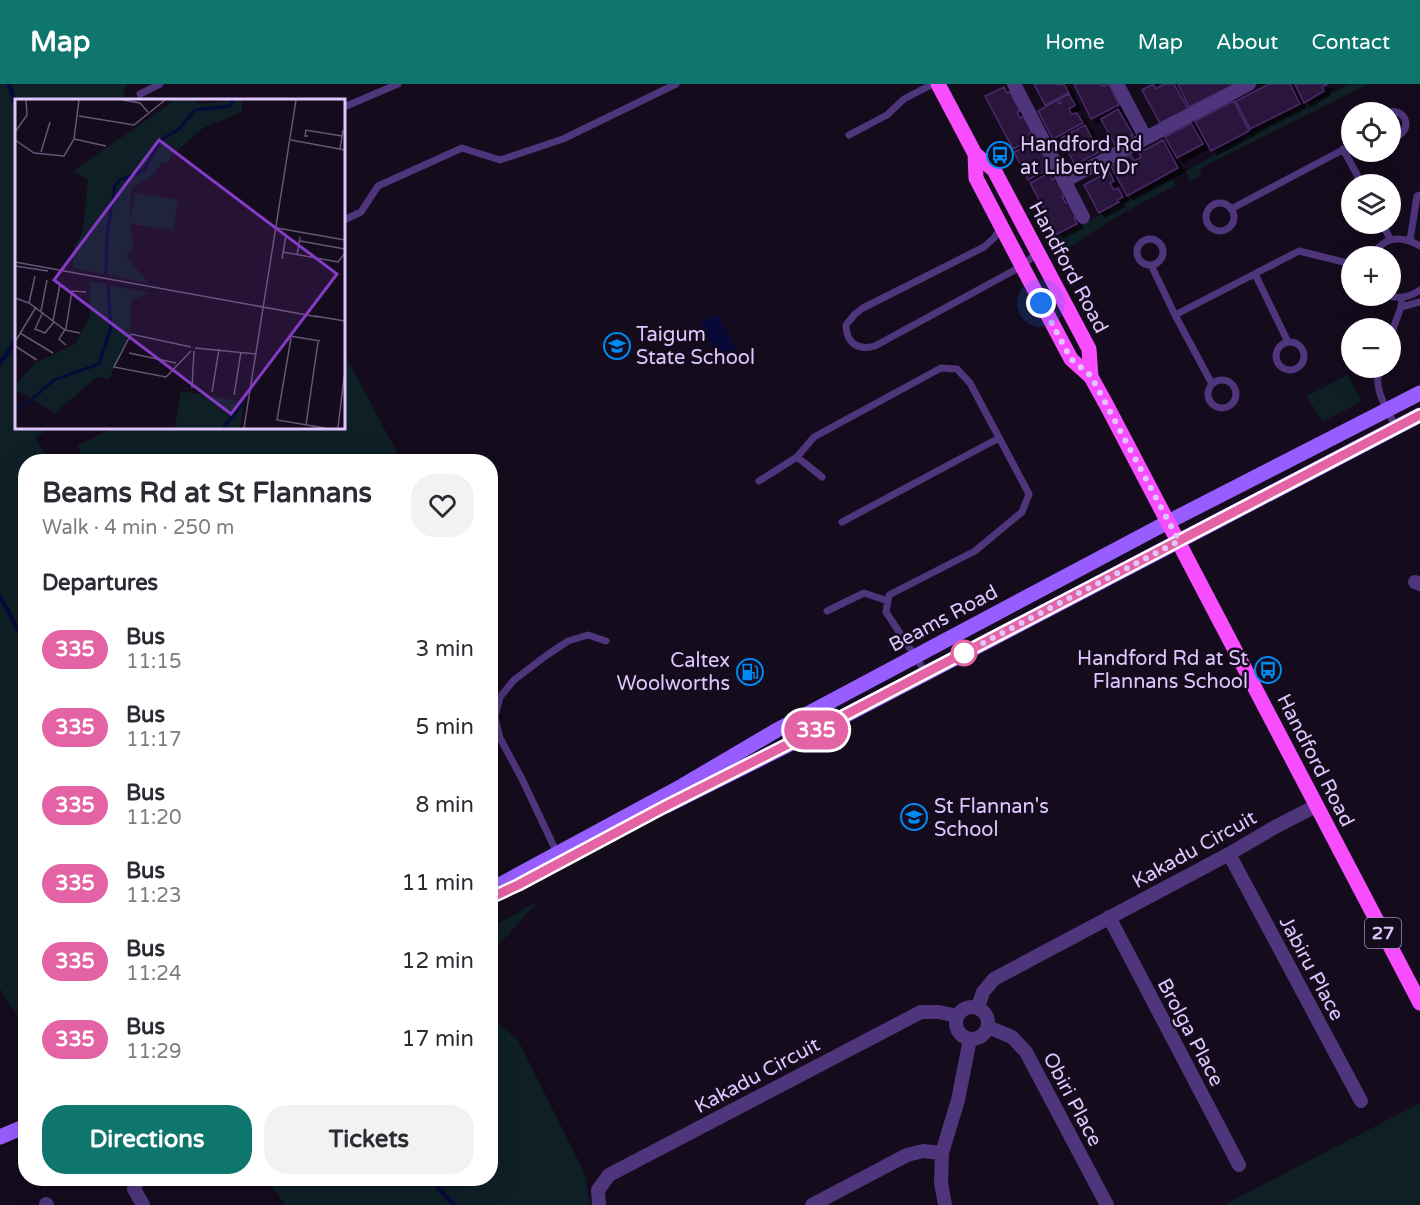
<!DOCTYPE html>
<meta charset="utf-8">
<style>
:root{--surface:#fff;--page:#f2f2f3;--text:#2b2b33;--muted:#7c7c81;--accent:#0f766e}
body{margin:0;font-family:"Varela Round",sans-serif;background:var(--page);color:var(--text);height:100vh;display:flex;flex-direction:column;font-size:22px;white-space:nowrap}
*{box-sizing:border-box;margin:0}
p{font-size:20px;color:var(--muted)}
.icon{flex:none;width:33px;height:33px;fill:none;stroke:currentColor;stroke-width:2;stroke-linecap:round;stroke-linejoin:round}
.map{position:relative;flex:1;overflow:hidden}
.drawer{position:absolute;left:18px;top:370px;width:480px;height:732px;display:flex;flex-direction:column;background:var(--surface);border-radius:24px;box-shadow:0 6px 24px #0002}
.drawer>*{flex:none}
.badge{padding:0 12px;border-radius:20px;font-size:21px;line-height:39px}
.buttons{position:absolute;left:1341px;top:18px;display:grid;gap:12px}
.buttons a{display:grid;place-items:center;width:60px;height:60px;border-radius:50%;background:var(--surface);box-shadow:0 6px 24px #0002;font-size:30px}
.you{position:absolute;width:30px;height:30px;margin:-15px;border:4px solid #fff;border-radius:50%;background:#1a73e8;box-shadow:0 0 0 9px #1a73e833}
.map>.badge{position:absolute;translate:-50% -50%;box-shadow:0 0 0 3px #fff}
h2{padding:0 24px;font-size:22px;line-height:54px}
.round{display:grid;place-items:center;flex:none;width:63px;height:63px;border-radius:24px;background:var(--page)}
.head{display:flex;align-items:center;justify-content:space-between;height:102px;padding:0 24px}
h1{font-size:28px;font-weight:700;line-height:45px}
.button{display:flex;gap:12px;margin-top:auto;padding:12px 24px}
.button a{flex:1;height:69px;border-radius:24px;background:var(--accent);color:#fff;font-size:24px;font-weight:700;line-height:69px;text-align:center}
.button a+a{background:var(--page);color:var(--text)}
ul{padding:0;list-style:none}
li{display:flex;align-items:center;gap:18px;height:78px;padding:0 24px}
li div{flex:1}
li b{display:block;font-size:22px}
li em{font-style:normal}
li .badge{min-width:66px;font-weight:700;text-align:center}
header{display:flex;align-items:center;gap:36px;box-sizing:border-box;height:84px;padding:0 30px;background:var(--accent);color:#fff}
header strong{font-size:28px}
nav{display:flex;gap:33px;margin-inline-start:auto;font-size:21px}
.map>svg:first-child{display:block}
.green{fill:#0e1f26}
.water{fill:#080939}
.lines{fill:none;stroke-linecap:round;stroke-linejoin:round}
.stream{stroke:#080939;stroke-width:4.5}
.building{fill:#2b173e;stroke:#4b296a;stroke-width:1.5;filter:url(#shadow)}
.service{stroke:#4f357c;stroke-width:7}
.minor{stroke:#4f357c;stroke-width:14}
.secondary{stroke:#975dff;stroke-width:15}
.primary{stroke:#f74dff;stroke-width:15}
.line-casing{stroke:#fff;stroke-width:14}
.line{stroke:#e463a4;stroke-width:9}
.walk{stroke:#e0c6ff;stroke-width:6;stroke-dasharray:0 10.8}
.stop-dot{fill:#fff;stroke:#e463a4;stroke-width:3}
.labels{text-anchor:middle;stroke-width:5;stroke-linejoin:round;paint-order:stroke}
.shield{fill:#140b1c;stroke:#a38ebb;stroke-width:1.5}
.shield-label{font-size:18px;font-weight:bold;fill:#e0c6ff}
.poi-label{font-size:20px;fill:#e0c6ff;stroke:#140b1c;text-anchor:start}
.street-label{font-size:20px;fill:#e0c6ff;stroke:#140b1c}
.inset-river{fill:none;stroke:#080939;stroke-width:3}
.inset-road{fill:none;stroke:#665677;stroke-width:1.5}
.view{fill:#853bc5;fill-opacity:0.15;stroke:#853bc5;stroke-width:3}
.inset-edge{fill:none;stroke:#e0c6ff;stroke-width:3}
</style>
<header>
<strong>Map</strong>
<nav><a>Home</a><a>Map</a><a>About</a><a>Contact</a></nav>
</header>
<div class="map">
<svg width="1420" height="1121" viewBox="0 0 1420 1121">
<defs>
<filter id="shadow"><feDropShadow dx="6" dy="4" stdDeviation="0" flood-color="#0009"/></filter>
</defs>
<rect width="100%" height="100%" fill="#140b1c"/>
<path class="green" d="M0,0H126L122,16H16V344H49L35,354L51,378H26L25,943L0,905Z
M1349,0H1369L1199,85L1202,91L1189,98L1186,87L1244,54Z
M1172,94L1176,101L1114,134L1055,173L1052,156Z
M344,269L402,378H86L77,362L113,344H344Z
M1347,291L1362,317L1322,338L1307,312Z
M538,817L491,870V844Z
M491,932L518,956L585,1090L590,1121H286L266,1095H490Z
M1420,1019V1121H1224Z"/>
<path class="water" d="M717,230L740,273L723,282L700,239Z"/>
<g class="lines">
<path class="stream" d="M9,0L16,21
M0,279L16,256
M0,512L26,561
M430,1095L454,1121"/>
</g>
<path class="building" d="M1034,0H1057L1058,1L1064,0L1069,9L1045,21Z
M1074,0H1102L1103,2L1109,0L1119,21L1091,35Z
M1153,0L1156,5L1164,0H1174L1188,25L1160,39L1142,6Z
M1178,0H1236L1189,23Z
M1269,0H1290L1300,20L1250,45L1236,17Z
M1295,0H1328L1322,3L1324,7L1304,19Z
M1004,3L1007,9L1010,8L1020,27L1017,28L1020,34L1024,32L1032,48L1029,49L1032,55L1013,65L985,12Z
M1069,10L1075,21L1069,25L1071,30L1077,29L1083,39L1053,55L1038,27L1057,16L1059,20L1061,19L1059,15Z
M1234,17L1249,47L1211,67L1195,37Z
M1118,25L1133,51L1115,61L1101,35Z
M1191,39L1203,60L1177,74L1165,53Z
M1085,41L1099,68L1075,81L1061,54Z
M1163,56L1178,84L1127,112L1111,82L1131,71L1134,77L1141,73L1139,69Z
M1033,59L1036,64L1039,62L1047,77L1044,79L1047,86L1028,96L1014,68Z
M1109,87L1114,97L1110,99L1114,106L1118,104L1123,113L1117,116L1119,118L1099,129L1084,101Z
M1049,89L1052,96L1056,93L1065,111L1062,113L1066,119L1069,117L1077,133L1074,134L1077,140L1057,150L1030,99Z"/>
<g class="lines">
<path class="service" d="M140,10L160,0
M344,23L398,0
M1388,28C1410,24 1413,53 1390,53
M849,51L887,31L904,15L933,0
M1343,65L1362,100
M1206 133a14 14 0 1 1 28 0a14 14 0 1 1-28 0Z
M1231,125L1352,61
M344,136L361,128L378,102L462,64L500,76L563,55L676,0
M1382,140L1391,156
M1001,144L994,154L984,163L863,224L855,230L846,241C846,259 858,267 875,262L1022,182L1038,168
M1137 168a13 13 0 1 1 26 0a13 13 0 1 1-26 0Z
M1410,156L1417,112L1420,111
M1373,172C1383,152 1402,151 1420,162
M1151,181L1175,231
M1255,190L1288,258
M1389,212C1400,215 1410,213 1420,206
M1401,223L1420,218
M1390,253L1401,223L1402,214
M1276 272a14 14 0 1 1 28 0a14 14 0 1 1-28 0Z
M1380,284C1372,304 1387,325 1396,343
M1208 310a14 14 0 1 1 28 0a14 14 0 1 1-28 0Z
M1212,300L1175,231L1299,167L1352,180
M797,373L822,393
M759,397L797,373L814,353L941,284L957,285L970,299L1029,410L1022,428L975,467L889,511L886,528L926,589
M842,438L999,354
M827,527L864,509L888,517
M557,769L522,695L500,654L495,633L500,613L514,596L547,571L568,557L588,551L606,557"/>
<path class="minor" d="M1014,0L1083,133
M1117,0L1145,53
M1064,97L1249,0
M1415,498L1420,500
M1229,770L1361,1017
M1109,833L1239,1081
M956 939a16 16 0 1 1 32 0a16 16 0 1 1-32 0Z
M978,923L983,908L994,895L1229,770L1275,743L1316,722
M988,943L1012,953L1026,968L1107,1121
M141,1095L135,1100L134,1105L143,1121
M46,1120L47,1121
M599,1121L598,1106L609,1091L921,928H939L957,932
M812,1121L907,1071L923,1067L942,1069
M945,1121L941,1099L942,1069L958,1016L970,955"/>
<path class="secondary" d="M666,722L808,651L1420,331
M490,806L682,702L777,646L1168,438L1420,309
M0,1053L26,1042"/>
<path class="primary" d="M938,0L975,70L976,94L1022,182L1071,275L1091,293L1106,320L1420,919
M975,70L994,86L1089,265L1091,293"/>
</g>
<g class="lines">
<defs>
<path id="line" d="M490,814L518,801L664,723L824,642L1420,331"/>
</defs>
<use href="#line" class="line-casing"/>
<use href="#line" class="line"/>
<path class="walk" d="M964,569L1179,457L1091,292L1071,275L1041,219"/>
</g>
<defs>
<symbol id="bus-ring" viewBox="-11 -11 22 22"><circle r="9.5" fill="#140b1c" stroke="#008af1" stroke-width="1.5"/><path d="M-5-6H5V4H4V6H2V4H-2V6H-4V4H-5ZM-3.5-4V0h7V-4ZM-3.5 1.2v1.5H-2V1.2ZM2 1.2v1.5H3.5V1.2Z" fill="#008af1"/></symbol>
<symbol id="school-ring" viewBox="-11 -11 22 22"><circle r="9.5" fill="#140b1c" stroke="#008af1" stroke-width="1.5"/><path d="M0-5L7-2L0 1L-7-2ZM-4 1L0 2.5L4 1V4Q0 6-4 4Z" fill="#008af1"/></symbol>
<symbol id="fuel-ring" viewBox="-11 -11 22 22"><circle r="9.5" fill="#140b1c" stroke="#008af1" stroke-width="1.5"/><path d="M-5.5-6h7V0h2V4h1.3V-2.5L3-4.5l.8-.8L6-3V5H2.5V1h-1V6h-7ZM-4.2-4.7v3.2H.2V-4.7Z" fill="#008af1"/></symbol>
</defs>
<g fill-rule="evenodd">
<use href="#bus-ring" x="985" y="56" width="30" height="30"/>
<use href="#school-ring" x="602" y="247" width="30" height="30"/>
<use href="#bus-ring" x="1253" y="571" width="30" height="30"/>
<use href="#fuel-ring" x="735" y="573" width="30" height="30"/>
<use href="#school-ring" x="899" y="718" width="30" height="30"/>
</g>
<circle class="stop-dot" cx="964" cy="569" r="12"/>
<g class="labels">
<rect class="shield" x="1365" y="834" width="36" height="30" rx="4.5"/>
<g class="shield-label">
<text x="1383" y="855">27</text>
</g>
<g class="poi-label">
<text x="1020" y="67">Handford Rd<tspan x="1020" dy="23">at Liberty Dr</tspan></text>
<text x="636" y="257">Taigum<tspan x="636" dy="23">State School</tspan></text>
<text x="1248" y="581" text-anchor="end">Handford Rd at St<tspan x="1248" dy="23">Flannans School</tspan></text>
<text x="730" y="583" text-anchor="end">Caltex<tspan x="730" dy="23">Woolworths</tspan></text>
<text x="934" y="729">St Flannan's<tspan x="934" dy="23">School</tspan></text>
</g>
<g class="street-label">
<text transform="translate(1069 183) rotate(62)" y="7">Handford Road</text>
<text transform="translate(943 534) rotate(-28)" y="7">Beams Road</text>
<text transform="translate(1316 676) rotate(63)" y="7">Handford Road</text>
<text transform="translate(1194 765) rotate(-29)" y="7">Kakadu Circuit</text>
<text transform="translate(1312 884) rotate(62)" y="7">Jabiru Place</text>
<text transform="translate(1191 948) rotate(62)" y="7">Brolga Place</text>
<text transform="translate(757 991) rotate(-28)" y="7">Kakadu Circuit</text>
<text transform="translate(1073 1015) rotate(62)" y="7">Obiri Place</text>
</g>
</g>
<g transform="translate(15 15)">
<rect width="330" height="330" fill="#140b1c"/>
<path d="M160,1H181L183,5L227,1V13L188,29L156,57L154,64L148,63L137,77L116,89L115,123L120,94L163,101L158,131L115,125L119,149L111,157L133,184L58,169L59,149L68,132L73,81L58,72ZM75,182L135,194L117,201L115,233L94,280L82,278L40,314L0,290V286L20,264L60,245L75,217ZM166,292L229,303L225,329H160Z" fill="#0e1f26"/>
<path class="inset-river" d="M91,177L92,136L100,87L105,81L129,71L146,41L164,30L180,11L215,7L219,1M0,310L10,306L39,281L84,265L96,228L93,186M208,329L227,305"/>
<path class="inset-road" d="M108,1L125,4L133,13M64,17L119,26L150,1M0,33L12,16L11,1M293,37H290L291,31L327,37M59,40L91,47M0,41L19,54L49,57L59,40L64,1M276,41L330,51M325,50L328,31M26,53L35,23M262,129L330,141M285,142L330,150M268,153L323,163L330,154M282,156L285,138M267,160L271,136M0,163L303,218M0,167L33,172M0,199L14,204L50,231L65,234M14,204L20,177M26,212L32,181M28,213L20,230L30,234L39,223M300,217L330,222M38,222L45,185M5,234L38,254M275,237L305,242M276,239L262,321L310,329M0,243L21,208M51,246L44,240L51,229L57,192L71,193M0,247L22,261M180,249L241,255M176,252L151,278L99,268L116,235L176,248M114,254L161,264M177,289L179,252M197,293L204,250M219,296L226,253M291,326L303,243M323,328L330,271M229,329L281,1"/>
<path class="view" d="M144,41L322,175L216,315L39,181Z"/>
<rect width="330" height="330" class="inset-edge"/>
</g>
</svg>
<div class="buttons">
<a><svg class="icon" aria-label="locate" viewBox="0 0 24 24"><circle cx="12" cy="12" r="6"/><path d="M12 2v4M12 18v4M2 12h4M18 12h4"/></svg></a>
<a><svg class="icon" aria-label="layers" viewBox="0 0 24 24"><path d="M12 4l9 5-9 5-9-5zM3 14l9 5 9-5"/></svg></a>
<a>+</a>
<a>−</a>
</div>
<div class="you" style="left:1041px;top:219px"></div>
<b class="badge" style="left:816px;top:646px;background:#e463a4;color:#fff">335</b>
<section class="drawer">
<div class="head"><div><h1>Beams Rd at St Flannans</h1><p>Walk · 4 min · 250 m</p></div><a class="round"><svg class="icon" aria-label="heart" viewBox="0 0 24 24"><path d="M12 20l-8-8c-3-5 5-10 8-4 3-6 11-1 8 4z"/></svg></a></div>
<h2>Departures</h2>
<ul>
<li><span class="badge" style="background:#e463a4;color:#fff">335</span><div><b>Bus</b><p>11:15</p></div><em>3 min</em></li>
<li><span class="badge" style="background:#e463a4;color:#fff">335</span><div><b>Bus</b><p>11:17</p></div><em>5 min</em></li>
<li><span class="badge" style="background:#e463a4;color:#fff">335</span><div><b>Bus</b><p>11:20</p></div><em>8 min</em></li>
<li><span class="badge" style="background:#e463a4;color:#fff">335</span><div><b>Bus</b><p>11:23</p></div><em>11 min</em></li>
<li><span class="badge" style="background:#e463a4;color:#fff">335</span><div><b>Bus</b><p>11:24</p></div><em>12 min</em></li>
<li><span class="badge" style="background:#e463a4;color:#fff">335</span><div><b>Bus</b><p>11:29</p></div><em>17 min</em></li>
</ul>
<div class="button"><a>Directions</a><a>Tickets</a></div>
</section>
</div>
